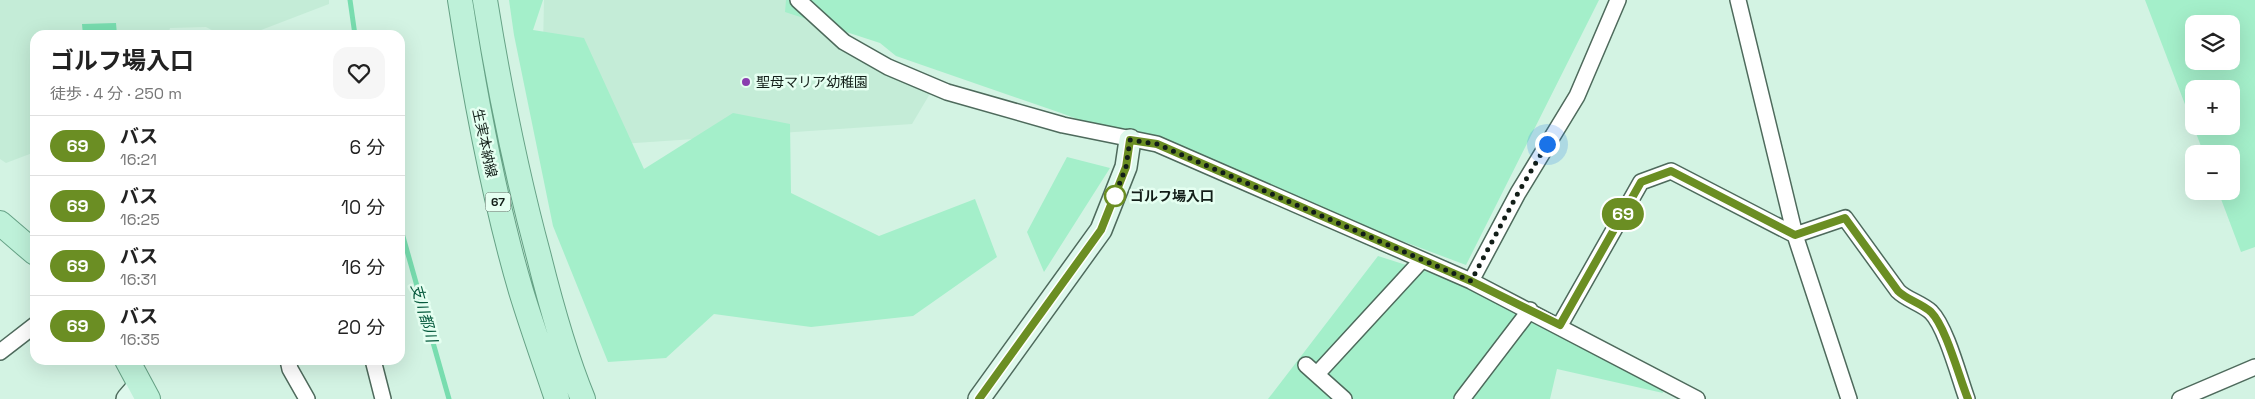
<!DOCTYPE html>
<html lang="ja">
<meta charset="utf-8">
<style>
:root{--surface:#fff;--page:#f6f6f6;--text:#222;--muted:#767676;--line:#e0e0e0}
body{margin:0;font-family:"Space Grotesk","Noto Sans JP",sans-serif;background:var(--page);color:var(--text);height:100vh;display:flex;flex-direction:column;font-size:19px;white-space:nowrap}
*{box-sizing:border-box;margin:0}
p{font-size:16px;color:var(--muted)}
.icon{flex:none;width:28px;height:28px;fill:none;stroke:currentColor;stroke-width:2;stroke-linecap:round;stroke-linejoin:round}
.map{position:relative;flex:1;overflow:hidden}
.drawer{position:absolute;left:30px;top:30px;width:375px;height:335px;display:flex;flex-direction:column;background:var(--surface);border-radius:15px;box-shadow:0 5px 20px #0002}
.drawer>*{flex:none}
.badge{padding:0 10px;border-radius:16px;font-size:18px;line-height:32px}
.controls{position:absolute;left:2185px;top:15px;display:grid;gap:10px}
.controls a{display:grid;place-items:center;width:55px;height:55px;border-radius:10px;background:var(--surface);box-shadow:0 5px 20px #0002;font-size:25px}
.you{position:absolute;width:25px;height:25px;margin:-12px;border:4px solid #fff;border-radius:50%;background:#1a73e8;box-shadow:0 0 0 8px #1a73e833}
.map>.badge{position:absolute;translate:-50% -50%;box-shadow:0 0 0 2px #fff}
.round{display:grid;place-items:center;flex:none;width:52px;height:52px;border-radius:15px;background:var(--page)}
.overview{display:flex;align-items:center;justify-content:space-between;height:85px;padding:0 20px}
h1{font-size:24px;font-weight:700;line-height:38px}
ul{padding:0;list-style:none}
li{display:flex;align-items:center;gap:15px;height:60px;padding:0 20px;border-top:1px solid var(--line)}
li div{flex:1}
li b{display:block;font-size:19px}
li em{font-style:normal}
li .badge{min-width:55px;font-weight:700;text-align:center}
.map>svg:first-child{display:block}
.built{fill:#c4ecd7}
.green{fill:#a4efca;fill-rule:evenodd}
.water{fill:#78ddaf}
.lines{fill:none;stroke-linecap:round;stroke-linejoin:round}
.stream{stroke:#78ddaf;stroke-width:5}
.street-casing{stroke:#4e6a5c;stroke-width:18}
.secondary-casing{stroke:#4e6a5c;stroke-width:24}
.primary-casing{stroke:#65a185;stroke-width:26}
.street{stroke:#fff;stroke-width:15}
.secondary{stroke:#def8ec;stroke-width:21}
.primary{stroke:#bef1d9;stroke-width:24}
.line-casing{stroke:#fff;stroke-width:11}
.line{stroke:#6b8e23;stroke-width:8}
.walk{stroke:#121e18;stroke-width:5;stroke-dasharray:0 9}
.poi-dot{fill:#8a3eaf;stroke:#e5fff1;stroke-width:2}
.stop-dot{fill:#fff;stroke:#6b8e23;stroke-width:2.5}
.labels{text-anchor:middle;stroke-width:5;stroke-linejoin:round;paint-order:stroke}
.shield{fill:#e5fff1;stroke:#516259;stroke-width:1}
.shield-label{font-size:12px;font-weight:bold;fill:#121e18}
.poi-label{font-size:14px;fill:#121e18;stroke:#e5fff1;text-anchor:start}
.street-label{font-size:14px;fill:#121e18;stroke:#e5fff1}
.stop-label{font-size:14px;font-weight:bold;fill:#121e18;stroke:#e5fff1;text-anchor:start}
.water-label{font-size:15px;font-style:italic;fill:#065a3d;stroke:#e5fff1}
</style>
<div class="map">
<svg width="2255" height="399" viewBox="0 0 2255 399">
<rect width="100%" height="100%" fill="#d3f3e3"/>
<path class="built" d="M0,0H329V4L248,35H221L206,27L170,28L168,35H35V152L6,163L0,159Z
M544,0H789L806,20L840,47L931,92L912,124L591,146L543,48Z"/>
<path class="green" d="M509,0H543L533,30L584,38L644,169L733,113L790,124L791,193L879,236L975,199L997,257L913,316L811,327L714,314L666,358L608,362L553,226L514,35Z
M786,0H1599L1466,265L1061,113L896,56L880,43L785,12Z
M2145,0H2255V247L2241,252L2218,191H2231V154H2204ZM2194,24H2231V61H2194ZM2194,89H2231V126H2194Z
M1067,157L1110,168L1044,272L1027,232Z
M1378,256L1450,279L1660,376L1663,393L1557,369L1550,399H1268Z"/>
<path class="water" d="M116,23L117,35H83L82,24Z"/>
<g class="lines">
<path class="stream" d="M350,0L355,35
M400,226L449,399"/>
<defs>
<path id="street" d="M798,0L844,42L888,67L947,92L1063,125L1157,144L1471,281L1697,399
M1738,0L1795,235L1849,399
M1471,281L1518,193L1577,96L1618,0
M1560,325L1641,182L1671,171L1795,235L1845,218L1898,291C1907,300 1921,303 1931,312C1946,327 1959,377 1967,399
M0,352L35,325
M288,360L290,369L307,399
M373,360L383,399
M1306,365L1344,399
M1317,374L1422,260
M1462,399L1530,310
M2180,399L2255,367"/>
<path id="secondary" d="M127,399L140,384
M979,399L1101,230L1126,167L1130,140"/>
<path id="primary" d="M460,0C475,97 493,196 521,291C532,327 545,363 557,399
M485,0C499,87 516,172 539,257C551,305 564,353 583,399
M0,223L35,253
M127,360L148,399"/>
</defs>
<use href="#street" class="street-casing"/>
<use href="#secondary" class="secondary-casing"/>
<use href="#primary" class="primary-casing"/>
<use href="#street" class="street"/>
<use href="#secondary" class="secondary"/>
<use href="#primary" class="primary"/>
</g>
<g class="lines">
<defs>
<path id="line" d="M979,399L1101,230L1126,167L1130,140L1157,144L1471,281L1560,325L1641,182L1671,171L1795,235L1845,218L1898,291C1907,300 1921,303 1931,312C1946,327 1959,377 1968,399"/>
</defs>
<use href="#line" class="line-casing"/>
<use href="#line" class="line"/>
<path class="walk" d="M1115,196L1114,198L1126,167L1130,140L1157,144L1471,281L1518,193L1547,144"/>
</g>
<circle class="poi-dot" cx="746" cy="82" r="5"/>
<circle class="stop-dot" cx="1115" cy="196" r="10"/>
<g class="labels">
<rect class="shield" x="485.5" y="192.5" width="25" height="19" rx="4"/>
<g class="shield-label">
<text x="498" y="206">67</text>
</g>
<g class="poi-label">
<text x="756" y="87">聖母マリア幼稚園</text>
</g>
<g class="street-label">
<text transform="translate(485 143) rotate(78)" y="5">生実本納線</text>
</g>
<g class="stop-label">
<text x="1130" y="201">ゴルフ場入口</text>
</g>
<g class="water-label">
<text transform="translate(424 313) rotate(74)" y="5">支川都川</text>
</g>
</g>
</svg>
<div class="controls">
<a><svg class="icon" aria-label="layers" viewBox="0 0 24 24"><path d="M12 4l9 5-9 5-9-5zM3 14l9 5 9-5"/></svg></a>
<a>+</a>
<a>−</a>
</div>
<div class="you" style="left:1547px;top:144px"></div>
<b class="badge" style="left:1623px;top:214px;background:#6b8e23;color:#fff">69</b>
<section class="drawer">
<div class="overview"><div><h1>ゴルフ場入口</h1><p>徒歩 · 4 分 · 250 m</p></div><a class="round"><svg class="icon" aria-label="heart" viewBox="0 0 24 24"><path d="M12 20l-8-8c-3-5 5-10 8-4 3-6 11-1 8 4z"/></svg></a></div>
<ul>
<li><span class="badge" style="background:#6b8e23;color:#fff">69</span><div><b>バス</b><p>16:21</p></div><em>6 分</em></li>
<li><span class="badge" style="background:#6b8e23;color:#fff">69</span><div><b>バス</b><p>16:25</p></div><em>10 分</em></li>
<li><span class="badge" style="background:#6b8e23;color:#fff">69</span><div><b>バス</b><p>16:31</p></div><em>16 分</em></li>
<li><span class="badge" style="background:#6b8e23;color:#fff">69</span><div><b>バス</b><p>16:35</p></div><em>20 分</em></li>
</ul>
</section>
</div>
